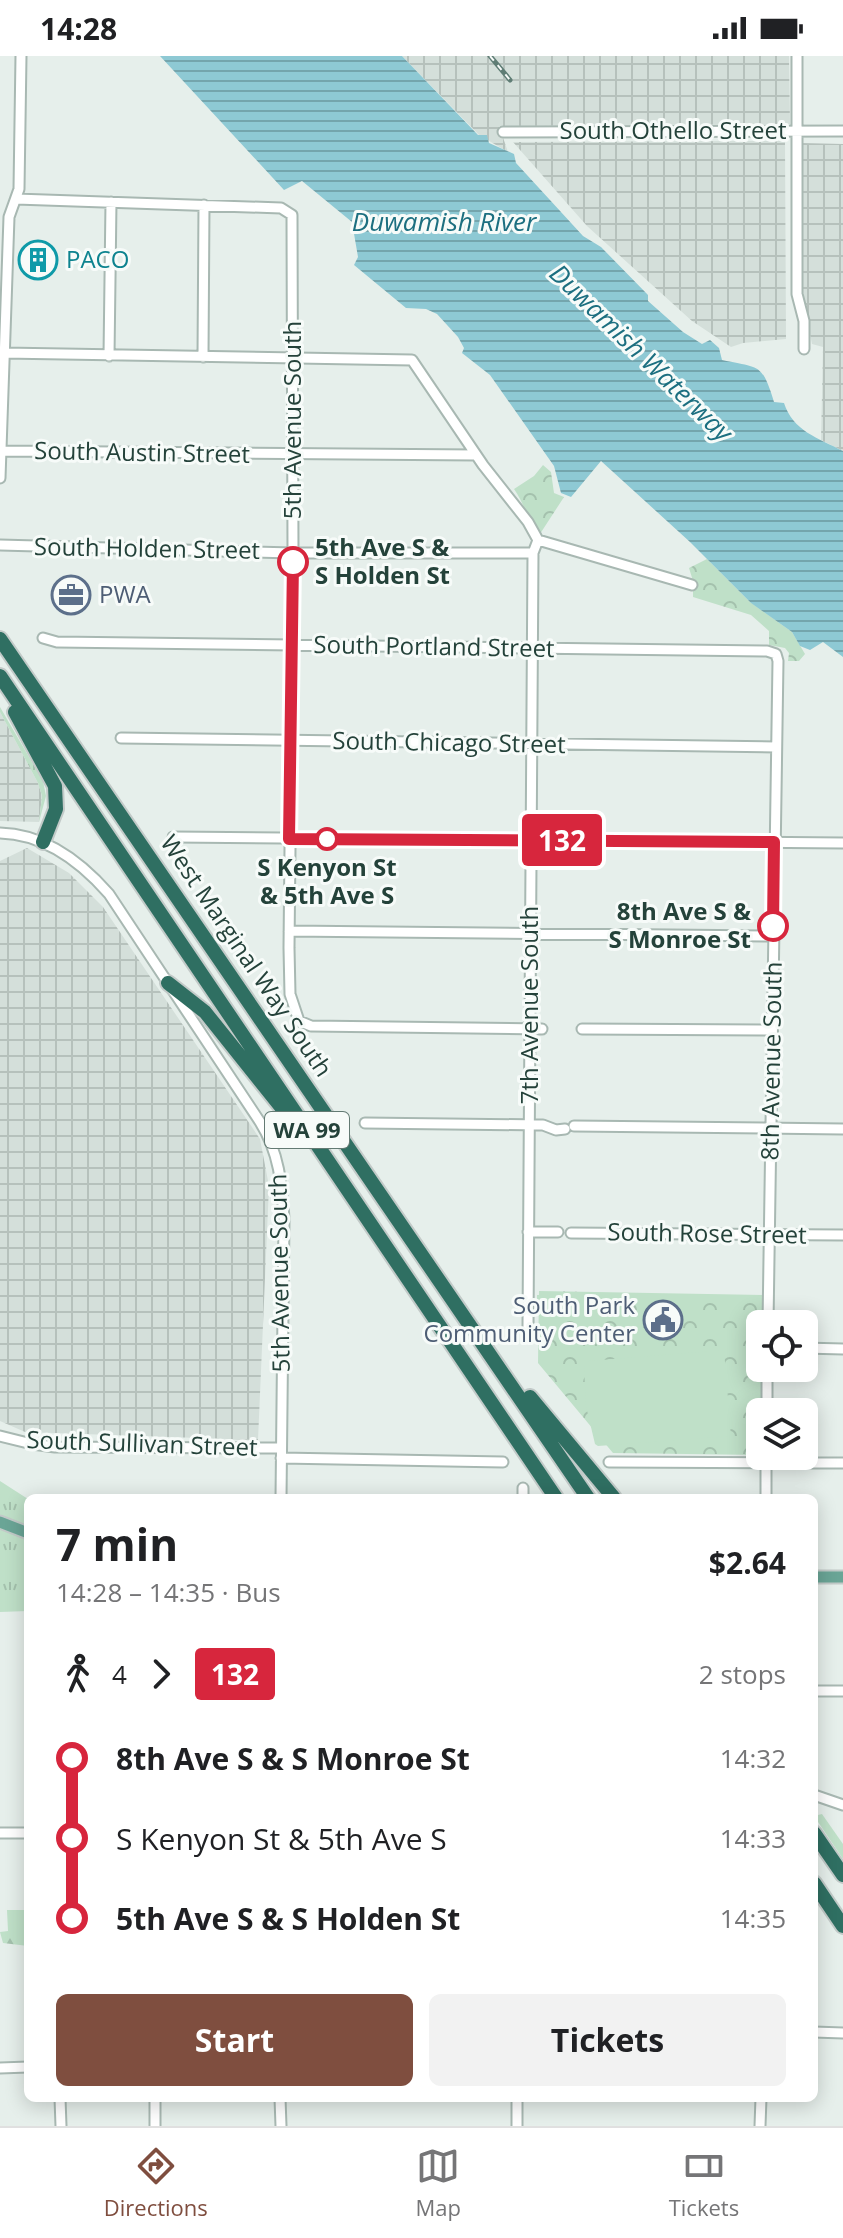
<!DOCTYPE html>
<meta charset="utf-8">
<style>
:root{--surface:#fff;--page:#f2f2f2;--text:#202124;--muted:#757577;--line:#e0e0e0;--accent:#7f4e3f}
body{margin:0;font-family:"Open Sans",sans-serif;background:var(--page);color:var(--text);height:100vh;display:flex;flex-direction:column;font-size:30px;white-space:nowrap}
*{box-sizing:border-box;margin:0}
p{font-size:26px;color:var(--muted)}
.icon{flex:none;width:44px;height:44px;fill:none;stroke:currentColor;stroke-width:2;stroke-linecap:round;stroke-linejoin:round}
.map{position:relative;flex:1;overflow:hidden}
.drawer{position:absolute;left:24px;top:1438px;width:794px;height:608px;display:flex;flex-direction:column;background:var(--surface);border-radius:12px;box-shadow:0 4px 20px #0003}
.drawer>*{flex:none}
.badge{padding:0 16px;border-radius:6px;font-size:28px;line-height:52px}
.buttons{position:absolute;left:746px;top:1254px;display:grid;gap:16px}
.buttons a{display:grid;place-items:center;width:72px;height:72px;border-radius:12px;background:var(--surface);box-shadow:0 4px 20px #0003;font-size:40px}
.map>.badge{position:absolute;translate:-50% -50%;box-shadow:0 0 0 4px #fff}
.legs{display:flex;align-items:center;gap:12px;height:88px;padding:0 32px;font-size:26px}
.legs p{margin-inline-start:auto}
.headline{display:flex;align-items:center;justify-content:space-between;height:136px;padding:0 32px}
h1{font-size:44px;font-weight:700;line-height:60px}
.action{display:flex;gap:16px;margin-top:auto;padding:16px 32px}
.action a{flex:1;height:92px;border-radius:12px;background:var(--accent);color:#fff;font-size:32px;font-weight:700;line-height:92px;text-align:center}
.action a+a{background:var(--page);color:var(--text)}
ul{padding:0 32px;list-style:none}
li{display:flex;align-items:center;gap:28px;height:80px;font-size:30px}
li i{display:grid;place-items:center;width:12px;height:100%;margin:0 10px;background:currentColor}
li i::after{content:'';width:20px;height:20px;margin:-10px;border:6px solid;border-radius:50%;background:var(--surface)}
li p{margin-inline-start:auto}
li:first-child i{background:linear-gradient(#0000 50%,currentColor 0)}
li:last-child i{background:linear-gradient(currentColor 50%,#0000 0)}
.status{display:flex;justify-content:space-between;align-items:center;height:56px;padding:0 40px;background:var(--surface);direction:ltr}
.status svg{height:22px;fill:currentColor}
.tabs{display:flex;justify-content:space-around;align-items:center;height:112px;border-top:2px solid var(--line);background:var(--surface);font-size:22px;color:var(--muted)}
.tabs a{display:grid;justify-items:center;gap:4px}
.tabs .on{color:var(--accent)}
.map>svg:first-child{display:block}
.industrial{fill:url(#industrial-grid)}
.grass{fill:url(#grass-tufts)}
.forest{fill:url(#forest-firs)}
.park{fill:url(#park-crowns)}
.pitch{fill:#bfe0c8}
.water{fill:url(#water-rules)}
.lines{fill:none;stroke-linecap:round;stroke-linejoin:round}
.minor-casing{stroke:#a8b8b2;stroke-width:13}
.major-casing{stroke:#c2cac8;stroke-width:15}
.highway-casing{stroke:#c2cac8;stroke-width:18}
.minor{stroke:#fff;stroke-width:9}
.major{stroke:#6aa596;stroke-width:11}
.highway{stroke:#2f6f62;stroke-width:14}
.rail-casing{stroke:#5f7d75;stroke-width:5}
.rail{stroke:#f7fbf9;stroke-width:2;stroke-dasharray:6;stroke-linecap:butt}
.line-1-casing{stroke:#fff;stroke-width:18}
.line-1{stroke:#d7263d;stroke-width:12}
.stop-1-dot{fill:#fff;stroke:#d7263d;stroke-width:4}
.labels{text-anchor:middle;stroke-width:6;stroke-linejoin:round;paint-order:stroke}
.shield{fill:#f7fbf9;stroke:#637a73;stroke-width:2}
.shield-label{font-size:22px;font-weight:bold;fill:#24423a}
.street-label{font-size:24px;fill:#24423a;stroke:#f7fbf9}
.culture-label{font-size:24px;fill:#0d838f;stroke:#f7fbf9;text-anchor:start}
.stop-label{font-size:24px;font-weight:bold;fill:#24423a;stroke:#f7fbf9;text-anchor:start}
.service-label{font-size:24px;fill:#4e5e75;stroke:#f7fbf9;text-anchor:start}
.water-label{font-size:26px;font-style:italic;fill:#1c6f80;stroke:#f7fbf9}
</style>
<div class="status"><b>14:28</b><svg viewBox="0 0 49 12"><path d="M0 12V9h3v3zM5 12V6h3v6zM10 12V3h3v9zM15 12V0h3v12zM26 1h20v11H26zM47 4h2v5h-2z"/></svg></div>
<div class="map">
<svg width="843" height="2070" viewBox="0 0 843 2070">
<defs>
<pattern id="industrial-grid" width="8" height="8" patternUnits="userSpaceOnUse" patternTransform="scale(2)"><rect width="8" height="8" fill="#d4dfda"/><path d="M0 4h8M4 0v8" fill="none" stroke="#b6c1bc"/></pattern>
<pattern id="grass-tufts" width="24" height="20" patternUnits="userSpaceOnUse" patternTransform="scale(2)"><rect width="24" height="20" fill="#bfe0c8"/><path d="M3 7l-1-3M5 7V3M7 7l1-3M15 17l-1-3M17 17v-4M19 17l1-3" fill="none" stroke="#a4c1ad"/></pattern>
<pattern id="forest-firs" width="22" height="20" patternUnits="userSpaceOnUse" patternTransform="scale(2)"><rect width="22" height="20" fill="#bfe0c8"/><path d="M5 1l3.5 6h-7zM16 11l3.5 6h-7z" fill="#a4c1ad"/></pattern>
<pattern id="park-crowns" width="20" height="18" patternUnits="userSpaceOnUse" patternTransform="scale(2)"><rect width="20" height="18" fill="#bfe0c8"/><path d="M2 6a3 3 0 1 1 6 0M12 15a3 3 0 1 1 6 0" fill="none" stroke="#a4c1ad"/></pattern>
<pattern id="water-rules" width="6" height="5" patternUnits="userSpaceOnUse" patternTransform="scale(2)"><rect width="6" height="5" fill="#8ec9d4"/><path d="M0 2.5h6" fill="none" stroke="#74a5ad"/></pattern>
</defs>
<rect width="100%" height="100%" fill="#e6efeb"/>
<path class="industrial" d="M402,0H789L790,68L499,70L508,96L479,79Z
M785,85L786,283L743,287L731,291L692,265L587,170L513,86Z
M802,87L843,88V395L821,384L823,291L812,288L802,238Z
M0,656L38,727L42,740L39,766L0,765Z
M27,792L69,817L103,851L260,1083L269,1130L258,1384L25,1376L0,1365V805Z"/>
<path class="grass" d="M0,651L43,725L46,740L39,766L42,740L38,727L0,656Z
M0,1425L28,1443V1555L0,1556Z"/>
<path class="forest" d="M822,1758L843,1788V1803L814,1760Z
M7,1854H28V1890L3,1887L0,1876L8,1875Z"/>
<path class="park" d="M543,409L551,416L554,437L564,441L538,481C528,464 525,449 514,433L534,420Z
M707,503L750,546L792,576L805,598L799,605H788L789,597L785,592L769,589V575L751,559L693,541V525L689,512Z
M539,1235L764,1239V1268H760V1312H763L760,1399L613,1397L538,1307Z"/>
<path class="pitch" d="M537,1239H575V1256H537Z
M582,1239H626V1263H583Z
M724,1294L731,1380L598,1390L595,1388L586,1350L584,1311L589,1305Z"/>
<path class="water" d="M160,0H402L478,79H487L489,87L514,98L516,107L583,180L601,191L648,239V245L683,276L702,288L710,284L719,292L722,304C760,312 762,307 774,346L784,347C793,375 818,382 843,395V601L823,586L810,594L800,590L792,576L751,547L690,486L601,405L571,441L561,437L554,410L490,319L462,297L464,292L458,281L437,258L426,253L406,252L354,209L358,201L352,166L302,125L284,134Z"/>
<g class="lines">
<defs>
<path id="minor" d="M797,0V238L804,265V293
M503,76L843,75
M16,143L281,152L292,159L293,497L289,892L290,938L299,965L311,970L542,973
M4,297L412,304L483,409L528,466L538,484L692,529
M109,300L111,146
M203,301L204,149
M1,395L476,399
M0,422L9,161L19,133L21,0
M0,489L293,497H533
M43,582L57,586L767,595L776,598L778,605L768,1268
M121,682L776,691
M0,777C45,778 81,806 109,838L260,1066C279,1096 282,1128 284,1163L281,1442
M173,781L843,787
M289,875L773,880
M582,973L772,974
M365,1067L543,1069L556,1074L565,1073
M574,1070L843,1073
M528,1176H558
M571,1177L843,1179
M528,1271L533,497L538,484
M804,1292L843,1293
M767,1356V1312
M0,1380L32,1388L55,1391L281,1392
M281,1402L503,1406
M609,1406L843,1407
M523,1432V1442
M766,1442V1400
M814,1635H843
M814,1739L843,1749
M0,1777H28
M814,1976L843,1977
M0,2012L28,2011
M60,2042L61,2070
M155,2042V2070
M280,2042L281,2070
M517,2070V2042
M760,2070L761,2042"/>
<path id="major" d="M0,1466L28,1477
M814,1521H843"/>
<path id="highway" d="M0,583L588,1442
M0,620L556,1442
M15,656L55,730L56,753L43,786
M168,927L205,956L285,1056
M530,1341L614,1442
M814,1777L843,1819
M814,1827L843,1870"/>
</defs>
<use href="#minor" class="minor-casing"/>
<use href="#major" class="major-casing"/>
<use href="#highway" class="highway-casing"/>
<use href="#minor" class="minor"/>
<use href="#major" class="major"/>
<use href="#highway" class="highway"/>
<defs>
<path id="rail" d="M490,0L510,24"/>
</defs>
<use href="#rail" class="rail-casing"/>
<use href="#rail" class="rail"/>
</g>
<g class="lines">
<defs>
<path id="line-1" d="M293,506L289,783L774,786L773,870"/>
</defs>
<use href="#line-1" class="line-1-casing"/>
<use href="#line-1" class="line-1"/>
</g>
<defs>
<symbol id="building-ring" viewBox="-11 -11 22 22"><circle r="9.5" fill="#f7fbf9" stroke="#0f9aa8" stroke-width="1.5"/><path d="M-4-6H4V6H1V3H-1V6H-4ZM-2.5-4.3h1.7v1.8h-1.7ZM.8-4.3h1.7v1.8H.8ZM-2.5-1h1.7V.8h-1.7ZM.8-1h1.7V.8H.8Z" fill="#0f9aa8"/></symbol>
<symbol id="office-ring" viewBox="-11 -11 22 22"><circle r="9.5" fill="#f7fbf9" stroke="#5c6f8a" stroke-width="1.5"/><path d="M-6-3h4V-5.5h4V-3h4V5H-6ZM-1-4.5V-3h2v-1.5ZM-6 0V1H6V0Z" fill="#5c6f8a"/></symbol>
<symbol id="civic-ring" viewBox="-11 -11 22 22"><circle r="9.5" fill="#f7fbf9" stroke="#5c6f8a" stroke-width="1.5"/><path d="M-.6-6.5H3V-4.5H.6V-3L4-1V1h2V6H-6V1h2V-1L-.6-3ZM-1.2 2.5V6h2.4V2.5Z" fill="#5c6f8a"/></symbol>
</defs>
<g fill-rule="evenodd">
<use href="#building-ring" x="16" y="182" width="44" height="44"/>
<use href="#office-ring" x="49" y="517" width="44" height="44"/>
<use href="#civic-ring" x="641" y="1242" width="44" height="44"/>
</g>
<g class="stop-1-dot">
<circle cx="293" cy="506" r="14"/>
<circle cx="327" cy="783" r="10"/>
<circle cx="773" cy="870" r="14"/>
</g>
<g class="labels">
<rect class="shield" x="265" y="1056" width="84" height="36" rx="6"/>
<g class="shield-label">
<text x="307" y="1082">WA 99</text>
</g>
<g class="street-label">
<text x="673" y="83">South Othello Street</text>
<text transform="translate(293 364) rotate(-90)" y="8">5th Avenue South</text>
<text transform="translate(142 397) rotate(1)" y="8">South Austin Street</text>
<text transform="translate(147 493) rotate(1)" y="8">South Holden Street</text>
<text transform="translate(434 591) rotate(1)" y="8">South Portland Street</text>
<text transform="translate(449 687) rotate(1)" y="8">South Chicago Street</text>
<text transform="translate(246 900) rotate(56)" y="8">West Marginal Way South</text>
<text transform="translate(530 949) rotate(-90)" y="8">7th Avenue South</text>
<text transform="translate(772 1005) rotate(-89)" y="8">8th Avenue South</text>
<text transform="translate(707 1178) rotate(1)" y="8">South Rose Street</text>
<text transform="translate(280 1217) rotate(-91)" y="8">5th Avenue South</text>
<text transform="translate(142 1388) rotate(2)" y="8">South Sullivan Street</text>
</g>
<g class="culture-label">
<text x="66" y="212">PACO</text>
</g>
<g class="stop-label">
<text x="315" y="500">5th Ave S &amp;<tspan x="315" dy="28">S Holden St</tspan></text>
<text x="327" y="820" text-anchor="middle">S Kenyon St<tspan x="327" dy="28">&amp; 5th Ave S</tspan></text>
<text x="751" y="864" text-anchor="end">8th Ave S &amp;<tspan x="751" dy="28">S Monroe St</tspan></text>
</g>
<g class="service-label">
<text x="99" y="547">PWA</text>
<text x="635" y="1258" text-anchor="end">South Park<tspan x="635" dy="28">Community Center</tspan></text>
</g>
<g class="water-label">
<text x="444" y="175">Duwamish River</text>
<text transform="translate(641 297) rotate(44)" y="9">Duwamish Waterway</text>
</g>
</g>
</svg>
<div class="buttons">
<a><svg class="icon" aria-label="locate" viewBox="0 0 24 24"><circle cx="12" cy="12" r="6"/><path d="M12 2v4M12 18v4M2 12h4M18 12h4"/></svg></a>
<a><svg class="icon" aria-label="layers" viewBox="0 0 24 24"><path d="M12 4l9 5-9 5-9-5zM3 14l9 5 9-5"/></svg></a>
</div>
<b class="badge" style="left:562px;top:784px;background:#d7263d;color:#fff">132</b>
<section class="drawer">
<div class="headline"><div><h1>7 min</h1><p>14:28 – 14:35 · Bus</p></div><b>$2.64</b></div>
<div class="legs"><svg class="icon" aria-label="walk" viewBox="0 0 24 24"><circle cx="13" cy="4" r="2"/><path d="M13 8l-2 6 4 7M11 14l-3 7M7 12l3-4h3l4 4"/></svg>4<svg class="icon" aria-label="forward" viewBox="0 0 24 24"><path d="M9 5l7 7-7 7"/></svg><b class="badge" style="background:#d7263d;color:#fff">132</b><p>2 stops</p></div>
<ul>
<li><i style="color:#d7263d"></i><b>8th Ave S &amp; S Monroe St</b><p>14:32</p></li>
<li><i style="color:#d7263d"></i><span>S Kenyon St &amp; 5th Ave S</span><p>14:33</p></li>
<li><i style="color:#d7263d"></i><b>5th Ave S &amp; S Holden St</b><p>14:35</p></li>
</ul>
<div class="action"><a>Start</a><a>Tickets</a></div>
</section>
</div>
<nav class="tabs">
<a class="on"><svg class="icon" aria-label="directions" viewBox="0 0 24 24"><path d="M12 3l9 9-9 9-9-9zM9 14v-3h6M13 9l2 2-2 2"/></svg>Directions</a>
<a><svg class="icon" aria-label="map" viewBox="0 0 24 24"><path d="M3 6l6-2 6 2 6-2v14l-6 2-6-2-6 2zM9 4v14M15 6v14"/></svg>Map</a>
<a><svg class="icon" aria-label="tickets" viewBox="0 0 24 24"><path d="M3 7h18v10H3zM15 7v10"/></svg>Tickets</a>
</nav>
